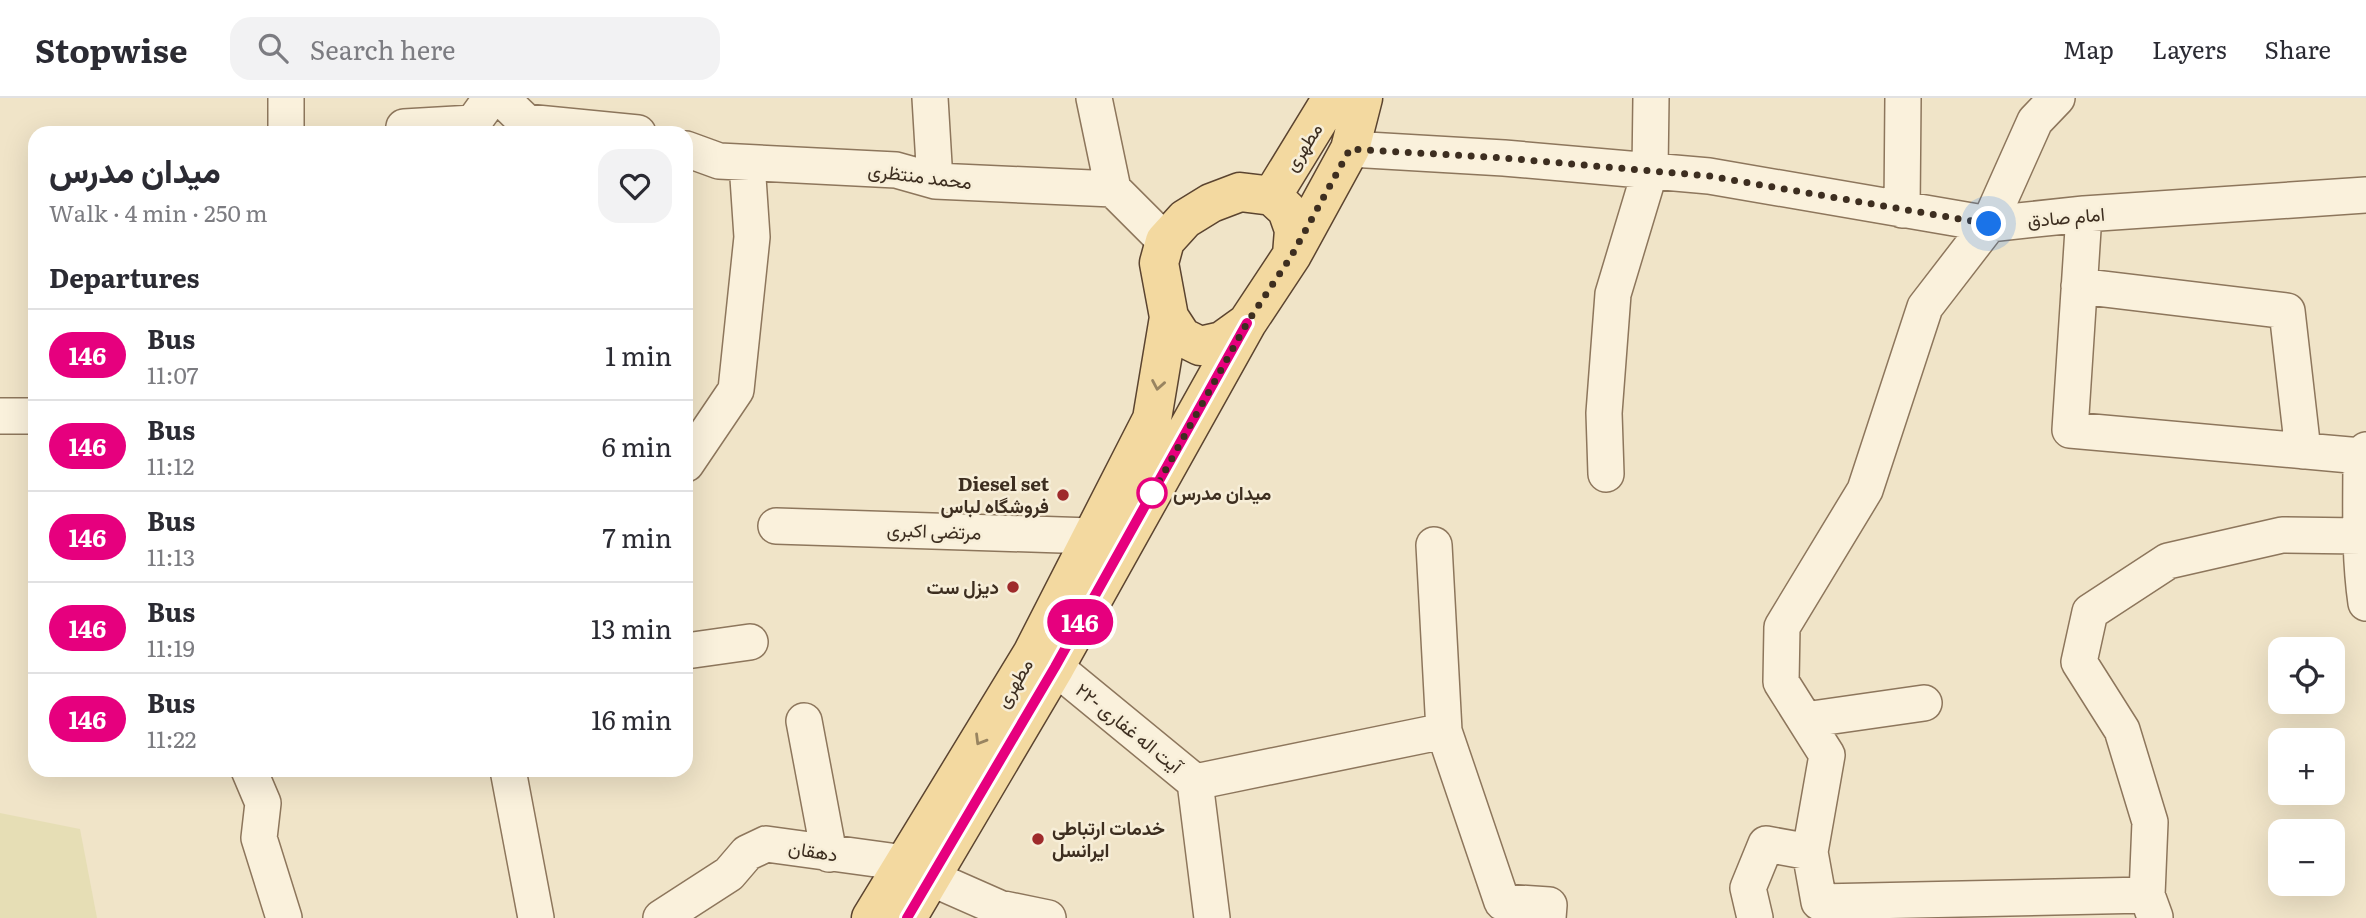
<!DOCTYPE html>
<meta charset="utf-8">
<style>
:root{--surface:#fff;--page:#f2f2f3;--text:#2b2b33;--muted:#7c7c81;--line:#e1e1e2}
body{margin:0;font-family:Literata,Vazirmatn,serif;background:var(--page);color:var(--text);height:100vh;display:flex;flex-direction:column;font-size:26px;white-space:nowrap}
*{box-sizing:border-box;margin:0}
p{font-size:23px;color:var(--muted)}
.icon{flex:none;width:38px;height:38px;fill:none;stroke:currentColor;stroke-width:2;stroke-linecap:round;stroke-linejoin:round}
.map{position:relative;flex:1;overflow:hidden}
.sheet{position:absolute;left:28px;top:28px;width:665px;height:651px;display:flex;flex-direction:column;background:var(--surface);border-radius:21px;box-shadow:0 7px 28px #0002}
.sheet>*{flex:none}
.badge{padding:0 14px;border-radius:23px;font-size:24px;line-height:46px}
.buttons{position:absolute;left:2268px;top:539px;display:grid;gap:14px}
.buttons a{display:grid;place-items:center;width:77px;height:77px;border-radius:14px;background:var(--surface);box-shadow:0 7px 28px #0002;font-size:35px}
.you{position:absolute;width:35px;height:35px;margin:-18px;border:5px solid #fff;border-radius:50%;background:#1a73e8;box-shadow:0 0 0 10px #1a73e833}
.map>.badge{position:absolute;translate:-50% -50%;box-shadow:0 0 0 4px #fff}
h2{padding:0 21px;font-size:26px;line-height:63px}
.round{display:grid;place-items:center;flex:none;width:74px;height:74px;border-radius:21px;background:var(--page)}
.head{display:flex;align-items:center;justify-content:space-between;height:119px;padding:0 21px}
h1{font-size:33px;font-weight:800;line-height:52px}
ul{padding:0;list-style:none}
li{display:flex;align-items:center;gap:21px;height:91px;padding:0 21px;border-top:2px solid var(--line)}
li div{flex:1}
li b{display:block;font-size:26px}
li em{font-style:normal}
li .badge{min-width:77px;font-weight:700;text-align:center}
header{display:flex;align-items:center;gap:42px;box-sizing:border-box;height:98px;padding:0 35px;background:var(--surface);border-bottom:2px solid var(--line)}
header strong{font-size:33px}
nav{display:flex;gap:38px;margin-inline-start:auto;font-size:24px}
.search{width:490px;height:63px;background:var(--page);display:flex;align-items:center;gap:18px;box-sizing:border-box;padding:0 24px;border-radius:21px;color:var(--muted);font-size:26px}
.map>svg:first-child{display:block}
.farmland{fill:#e6deb5}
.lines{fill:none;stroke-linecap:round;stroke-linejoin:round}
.minor-casing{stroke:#8d765c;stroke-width:38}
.major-casing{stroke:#5b4430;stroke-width:41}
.minor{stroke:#faf1dc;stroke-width:35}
.major{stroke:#f3d9a0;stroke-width:38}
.oneway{stroke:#988460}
.line-casing{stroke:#fff;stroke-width:16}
.line{stroke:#e6007e;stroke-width:10}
.walk{stroke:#3d2e20;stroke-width:7;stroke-dasharray:0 12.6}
.stop-dot{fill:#fff;stroke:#e6007e;stroke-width:3.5}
.poi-dot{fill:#9e2a2b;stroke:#f7eed8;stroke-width:2.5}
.labels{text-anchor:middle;stroke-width:5;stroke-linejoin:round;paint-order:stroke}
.street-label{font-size:19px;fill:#3d2e20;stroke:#f7eed8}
.poi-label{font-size:19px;font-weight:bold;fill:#3d2e20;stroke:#f7eed8;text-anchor:end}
.stop-label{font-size:19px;font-weight:bold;fill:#3d2e20;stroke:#f7eed8;text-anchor:start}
</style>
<header>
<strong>Stopwise</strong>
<div class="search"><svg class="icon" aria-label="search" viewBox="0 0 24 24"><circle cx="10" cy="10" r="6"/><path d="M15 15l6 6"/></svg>Search here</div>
<nav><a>Map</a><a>Layers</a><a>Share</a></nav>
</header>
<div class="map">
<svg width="2366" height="820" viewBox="0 0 2366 820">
<rect width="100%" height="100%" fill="#f0e4c8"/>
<path class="farmland" d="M0,715L80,731L97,820H0Z"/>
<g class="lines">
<defs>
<path id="minor" d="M286,0V35
M501,0L526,24L638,35
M930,0L935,83
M1094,0L1113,91L1165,143
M2057,0L2035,23L1989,126L1925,209L1865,392L1782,529L1781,584L1827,657L1810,754L1819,804L2147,797
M403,35L404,29L473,25L491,0
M686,51L719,63L896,72L935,83L1113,91
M1350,51L1504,60L1709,78L1989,126L2084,116L2366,97
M1902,112L1903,0
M2084,116L2070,332L2361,358
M2079,188L2287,213L2303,353
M0,318H35
M2366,352L2361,358C2361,407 2359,457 2366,505
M686,366L736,292L752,139L747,65
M1606,376L1604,315L1613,196L1650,73L1651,0
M776,428L1092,438
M1434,447L1444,633L1502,804L1549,807L1548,820
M686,553L750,544
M1055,569L1195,684L1212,820
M1805,622L1924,605
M804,623L829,756
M249,672L263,705L259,740L284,820
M508,672L536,820
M1195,684L1444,633
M931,780L999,810L1048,820
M2155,819L2147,797L2150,724L2122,632L2079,564L2090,514L2168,463L2282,437L2361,438
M661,820L729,776L747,755L766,746L905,765
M1755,820L1748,790L1766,746L1810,754"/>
<path id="major" d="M1272,98L1332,0
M1292,157L1294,132L1287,112L1272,98L1240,94L1211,105L1185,121L1165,143L1159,165L1169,219L1182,239L1200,248L1222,243L1247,225L1292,157L1350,51L1363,0
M871,820L1032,556L1152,321L1169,219
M907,820L1055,569L1247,225"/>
</defs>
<use href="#minor" class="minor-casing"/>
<use href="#major" class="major-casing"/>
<use href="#minor" class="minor"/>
<use href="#major" class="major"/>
</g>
<defs><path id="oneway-chevron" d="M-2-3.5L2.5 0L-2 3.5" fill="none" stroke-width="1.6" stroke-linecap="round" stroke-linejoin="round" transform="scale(1.75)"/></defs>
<g class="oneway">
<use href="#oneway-chevron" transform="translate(1158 287) rotate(100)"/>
<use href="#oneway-chevron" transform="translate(980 642) rotate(121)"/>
</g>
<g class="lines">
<defs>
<path id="line" d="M907,820L1055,569L1247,225"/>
</defs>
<use href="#line" class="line-casing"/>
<use href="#line" class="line"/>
<path class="walk" d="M1152,395L1150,400L1247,225L1292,157L1350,51L1504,60L1709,78L1989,126"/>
</g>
<circle class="stop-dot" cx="1152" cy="395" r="14"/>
<g class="poi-dot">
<circle cx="1063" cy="397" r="7"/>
<circle cx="1013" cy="489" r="7"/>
<circle cx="1038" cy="741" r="7"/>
</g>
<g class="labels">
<g class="street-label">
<text transform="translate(1303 49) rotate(-57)" y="7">مطهری</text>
<text transform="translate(920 78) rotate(7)" y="7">محمد منتظری</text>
<text transform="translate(2066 119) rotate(-5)" y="7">امام صادق</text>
<text transform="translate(934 433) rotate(2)" y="7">مرتضی اکبری</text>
<text transform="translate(1014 585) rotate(-59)" y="7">مطهری</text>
<text transform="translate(1129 630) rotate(39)" y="7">۲۲- آیت اله غفاری</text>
<text transform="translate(813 753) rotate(9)" y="7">دهقان</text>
</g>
<g class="poi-label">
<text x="1049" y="393">Diesel set<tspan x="1049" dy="22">فروشگاه لباس</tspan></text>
<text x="999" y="496">دیزل ست</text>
<text x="1052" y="737" text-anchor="start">خدمات ارتباطی<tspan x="1052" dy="22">ایرانسل</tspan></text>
</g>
<g class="stop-label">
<text x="1173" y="402">میدان مدرس</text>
</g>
</g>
</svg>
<div class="buttons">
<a><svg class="icon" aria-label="locate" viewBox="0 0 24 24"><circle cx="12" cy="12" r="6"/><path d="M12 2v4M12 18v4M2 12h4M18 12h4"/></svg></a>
<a>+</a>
<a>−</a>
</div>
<div class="you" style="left:1989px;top:126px"></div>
<b class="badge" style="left:1080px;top:524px;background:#e6007e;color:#fff">146</b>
<section class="sheet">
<div class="head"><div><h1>میدان مدرس</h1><p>Walk · 4 min · 250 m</p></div><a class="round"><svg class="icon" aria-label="heart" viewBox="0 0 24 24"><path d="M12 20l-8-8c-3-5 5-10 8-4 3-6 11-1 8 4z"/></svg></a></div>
<h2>Departures</h2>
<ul>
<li><span class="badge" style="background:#e6007e;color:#fff">146</span><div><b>Bus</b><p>11:07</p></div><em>1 min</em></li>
<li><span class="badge" style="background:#e6007e;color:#fff">146</span><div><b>Bus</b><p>11:12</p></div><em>6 min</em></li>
<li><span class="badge" style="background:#e6007e;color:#fff">146</span><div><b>Bus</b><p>11:13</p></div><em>7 min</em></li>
<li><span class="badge" style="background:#e6007e;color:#fff">146</span><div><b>Bus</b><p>11:19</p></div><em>13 min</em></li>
<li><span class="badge" style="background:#e6007e;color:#fff">146</span><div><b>Bus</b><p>11:22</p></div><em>16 min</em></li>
</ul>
</section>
</div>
